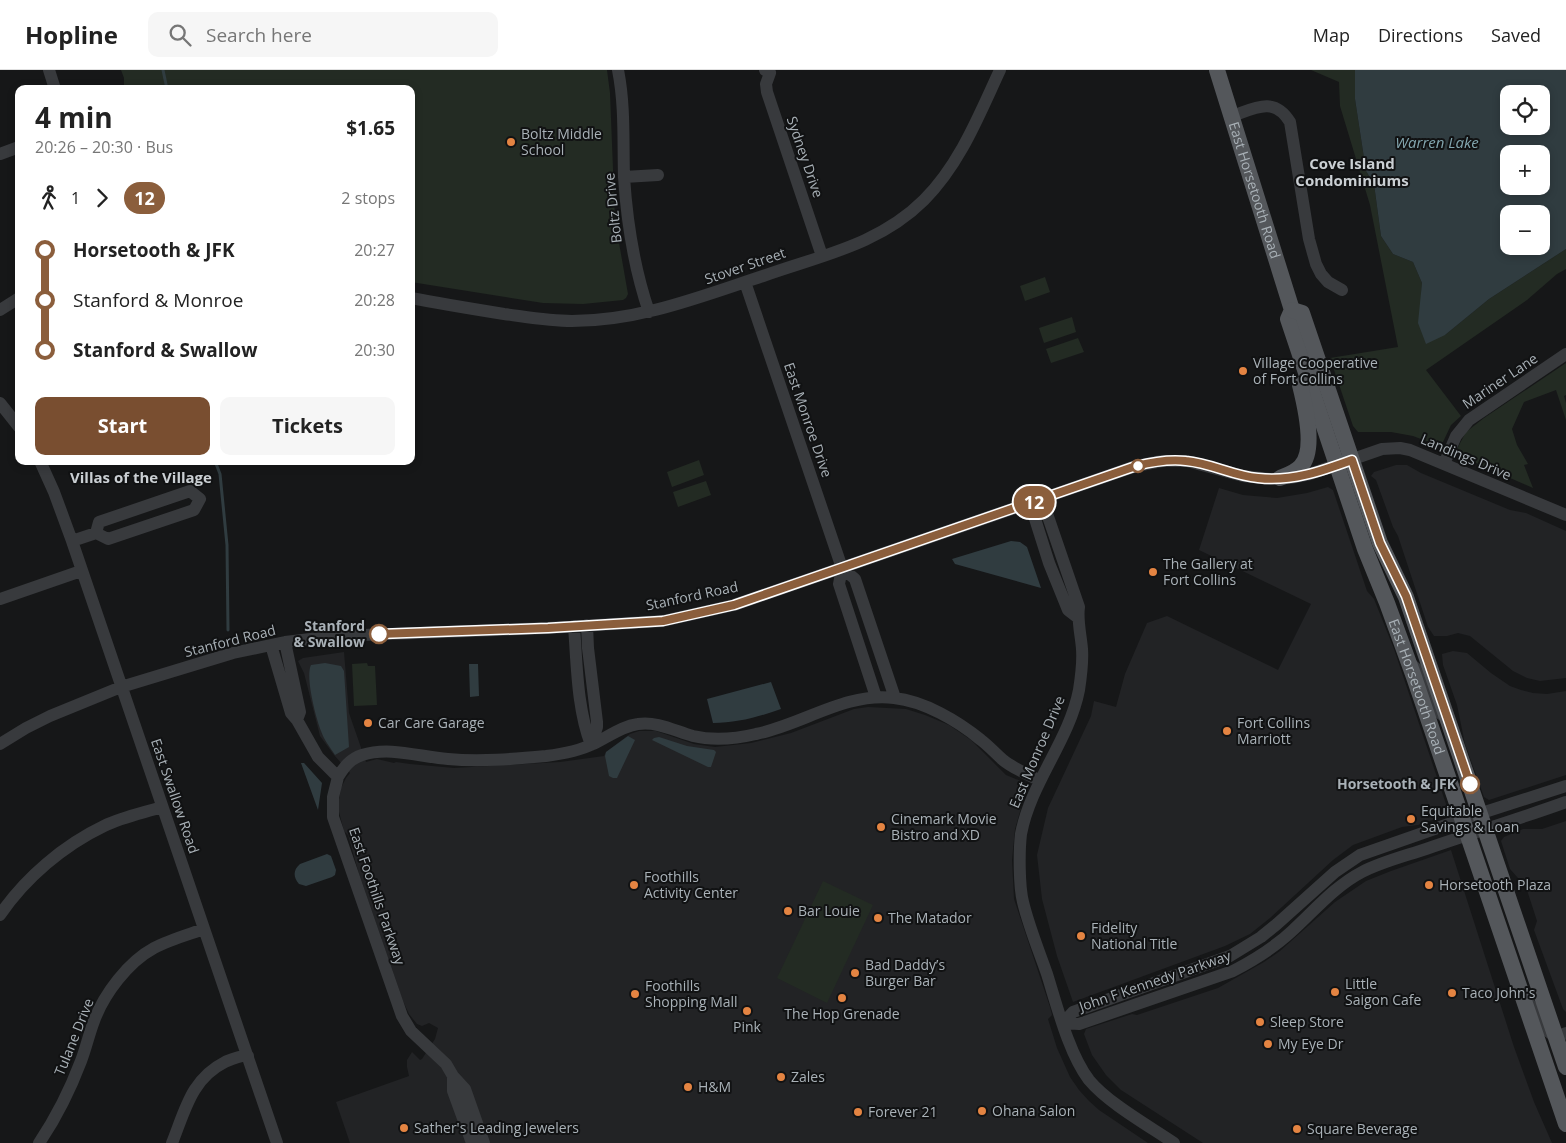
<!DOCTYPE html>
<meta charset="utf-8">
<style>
:root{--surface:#fff;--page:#f6f6f6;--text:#222;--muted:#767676;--line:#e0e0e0;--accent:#794e30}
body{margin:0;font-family:"Open Sans",sans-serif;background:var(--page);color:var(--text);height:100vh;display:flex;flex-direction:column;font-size:19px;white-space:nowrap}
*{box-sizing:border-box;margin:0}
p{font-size:16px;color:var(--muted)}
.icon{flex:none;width:28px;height:28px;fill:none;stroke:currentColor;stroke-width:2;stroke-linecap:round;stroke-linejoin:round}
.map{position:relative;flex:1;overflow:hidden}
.side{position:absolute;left:15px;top:15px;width:400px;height:380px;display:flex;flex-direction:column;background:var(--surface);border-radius:10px;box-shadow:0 2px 8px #0003}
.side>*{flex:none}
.badge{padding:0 10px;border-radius:16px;font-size:18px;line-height:32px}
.tools{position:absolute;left:1500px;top:15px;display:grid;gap:10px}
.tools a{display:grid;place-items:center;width:50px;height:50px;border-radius:10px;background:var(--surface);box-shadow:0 2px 8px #0003;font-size:25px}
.map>.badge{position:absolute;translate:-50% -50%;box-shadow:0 0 0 2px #fff}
.legs{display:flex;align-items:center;gap:8px;height:55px;padding:0 20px;font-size:16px}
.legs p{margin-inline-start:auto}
.headline{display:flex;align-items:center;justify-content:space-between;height:85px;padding:0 20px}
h1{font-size:28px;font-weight:700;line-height:38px}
.button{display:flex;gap:10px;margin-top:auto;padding:10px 20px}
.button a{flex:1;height:58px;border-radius:10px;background:var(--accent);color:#fff;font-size:20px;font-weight:700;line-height:58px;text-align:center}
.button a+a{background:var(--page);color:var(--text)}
ul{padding:0 20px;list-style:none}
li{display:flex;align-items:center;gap:18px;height:50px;font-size:19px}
li i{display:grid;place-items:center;width:8px;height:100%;margin:0 6px;background:currentColor}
li i::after{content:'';width:12px;height:12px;margin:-6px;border:4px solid;border-radius:50%;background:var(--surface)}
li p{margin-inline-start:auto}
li:first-child i{background:linear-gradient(#0000 50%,currentColor 0)}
li:last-child i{background:linear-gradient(currentColor 50%,#0000 0)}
header{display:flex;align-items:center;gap:30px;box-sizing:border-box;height:70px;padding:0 25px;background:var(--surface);border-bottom:1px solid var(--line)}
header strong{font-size:24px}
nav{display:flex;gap:28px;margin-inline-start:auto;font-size:18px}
.search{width:350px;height:45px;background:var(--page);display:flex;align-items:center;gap:12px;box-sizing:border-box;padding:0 18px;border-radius:10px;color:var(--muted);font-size:19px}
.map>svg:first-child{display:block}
.built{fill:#222325}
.green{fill:#232b23}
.water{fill:#303c40;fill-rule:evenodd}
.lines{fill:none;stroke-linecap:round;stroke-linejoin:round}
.stream{stroke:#303c40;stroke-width:3}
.minor{stroke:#383a3d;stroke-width:12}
.major{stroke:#54575b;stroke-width:16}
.line-1-casing{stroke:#fff;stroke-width:11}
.line-1{stroke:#8b5e3c;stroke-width:8}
.poi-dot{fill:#e48442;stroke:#111213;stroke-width:2}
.stop-1-dot{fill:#fff;stroke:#8b5e3c;stroke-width:2.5}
.labels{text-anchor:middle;stroke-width:4;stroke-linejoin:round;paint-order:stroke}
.poi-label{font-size:14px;fill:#a9b1b7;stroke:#111213;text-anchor:start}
.street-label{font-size:14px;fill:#a9b1b7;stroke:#111213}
.stop-label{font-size:14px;font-weight:bold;fill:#a9b1b7;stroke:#111213;text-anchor:end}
.water-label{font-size:15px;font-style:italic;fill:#83a6af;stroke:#111213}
.neighbourhood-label{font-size:15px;font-weight:bold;fill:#cacfd3;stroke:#111213}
</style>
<header>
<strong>Hopline</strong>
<div class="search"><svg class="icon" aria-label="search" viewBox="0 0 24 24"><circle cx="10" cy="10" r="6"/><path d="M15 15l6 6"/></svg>Search here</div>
<nav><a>Map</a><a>Directions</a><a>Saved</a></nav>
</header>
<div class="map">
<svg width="1566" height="1073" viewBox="0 0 1566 1073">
<rect width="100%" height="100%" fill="#161718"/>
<path class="built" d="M1396,395H1407L1421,403L1510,440L1526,443L1566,461V608L1540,611L1527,608L1513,601L1470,566L1458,563L1447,566H1434L1428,557L1398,466L1393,457L1376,410L1371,406L1374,402Z
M1328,417L1333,420L1367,521L1374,529L1394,579L1448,740V743L1444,746L1418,755L1402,757L1353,775L1333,790L1270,848L1250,864L1225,876L1073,932L1057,886L1042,829L1037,785L1048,738L1091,646L1094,631L1116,637L1125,604L1147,553L1167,546L1278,600L1311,534L1199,480L1219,418L1243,425L1277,428L1307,423Z
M1453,581L1467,583L1491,603L1510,616L1521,620L1533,623L1547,624L1566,621V705L1489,730L1484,727L1465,674L1457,635L1443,595L1442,584Z
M344,582L349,643L366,692L377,689L394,693L396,692L410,694L454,698L560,692L604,686L606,682L630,664L639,661H656L694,674L715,677L751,673L791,663L854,639L868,637L906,639L925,645L949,655L971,670L1006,705L1023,712L1027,717L1015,759L1012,790L1014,829L1050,937L1052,945L1048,949L1057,978L1070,1007L1079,1020L1089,1031L1099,1040L1148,1073H350L336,1032L409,1006L407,997V990L412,982L420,990L422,989L435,969L438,958L429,953L422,956L417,954L409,944L403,931L359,804L348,765L344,761L339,742L338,735L341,718L346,708L350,703L334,685L320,666L304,603L298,591L303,588Z
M1566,751V942L1563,939L1534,860L1537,851L1526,817L1510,799L1501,771L1504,767L1523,759H1542Z
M1451,780L1514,977L1534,1032L1552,1073H1203L1121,1020L1106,1005L1092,985L1084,964L1086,959L1132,944L1137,945L1218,918L1264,892L1280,881L1335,832L1366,811L1391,801Z"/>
<path class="green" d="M121,0H607L610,23L615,150L628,224L626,228L623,230L583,234L543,233L411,212V19H124V8Z
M1311,0H1355V29L1366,101L1374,114L1381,166L1393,184L1413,192L1422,213L1421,233L1445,265L1489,229L1566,179V199L1557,204L1527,230L1426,300L1461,346L1451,355L1443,372L1439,374H1434L1413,366L1391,362H1358L1353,356L1330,288L1398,277L1370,135L1340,36L1339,12Z
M1045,207L1050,222L1025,231L1020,216Z
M1072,247L1076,262L1044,273L1039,258Z
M1078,268L1084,282L1051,293L1046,279Z
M1566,293V325L1564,326L1566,333V350L1556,320L1524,332L1512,359L1517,375L1528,394L1524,395L1533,418L1458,385L1457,379L1466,362L1484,348Z
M699,390L704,405L672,417L667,402Z
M706,411L711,425L678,437L673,422Z
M367,593L368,596H375L377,635L354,636L352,594Z
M823,811L873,835L827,933L777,908Z"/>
<path class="water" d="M1355,0H1566V179L1489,229L1445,265L1426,274L1418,253L1422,213L1413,192L1393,184L1381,166L1374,114L1366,101L1355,29ZM1509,24H1541V56H1509ZM1509,84H1541V116H1509ZM1509,144H1541V176H1509Z
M1011,471L1020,472L1027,477L1041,518L955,494L952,489Z
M325,593L341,596L344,601L349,677L335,685C330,677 324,670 321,661C316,648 305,607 311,595Z
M469,594H478L479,626L470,627Z
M771,612L781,639C758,647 737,653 713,653L707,629Z
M628,666L635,670L617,708H613L609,706L605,686L606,682Z
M659,667L687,676L714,680L716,682L711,697H708L652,670L654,668Z
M301,693H304L322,713L318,740Z
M327,784L331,786L336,800L335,805L332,807L306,816L299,814C293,807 293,800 300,794Z"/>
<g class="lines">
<path class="stream" d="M163,0L167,19
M215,391L220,404L227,475L228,560"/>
<path class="minor" d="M49,0L55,19
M618,0C625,35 623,71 624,107C627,153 634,198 649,242
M765,0L770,3L766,14L767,22L822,186
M1232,46C1255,38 1274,26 1290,52L1309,169L1316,194L1321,204L1328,212L1342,220
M0,84L19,77
M624,107L658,105
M745,212L842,498L839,514L876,627
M411,228C442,234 473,239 504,244C527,247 549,251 572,251C640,251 702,226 766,205C823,185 880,174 924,130C960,94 979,45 1000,0
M0,240L19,228
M0,333L19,357
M40,391L54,422L72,471L277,1073
M1444,394L1456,366L1469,350L1566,284
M1042,429L1079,537C1077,551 1081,565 1082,579C1083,592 1081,607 1079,620C1069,671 1031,712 1021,764C1019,781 1019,816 1023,832C1029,857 1039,881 1047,904C1057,936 1069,984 1089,1010C1108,1033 1149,1056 1174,1073
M1030,433L1049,493L1068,540L1077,547
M72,471L96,463L108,469L194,440L200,429L190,421L99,452L96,463
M842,498L855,509L895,628
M0,529L81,501
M587,555L588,578L597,652V657L591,675
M574,556C577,596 577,638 591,675
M285,572L300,642L297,650
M271,575L291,643L297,650L318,687L338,707L333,727V747L402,946L411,961L446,994L453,1006L465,1019L484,1073
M1409,592L1424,606L1435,637L1441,644
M0,674L26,658L50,646L121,617L233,583L285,572L336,566L548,558L663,551L734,535L1136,396L1162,391H1187L1243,406L1270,409L1290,408L1310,404L1382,379L1400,378L1410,380L1566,445
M338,707C344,697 350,689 362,685C390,676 420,687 448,689C480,692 514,689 546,686C562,684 579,681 593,674C608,667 622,656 638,654C657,651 675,661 693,666C714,671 735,669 756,664C802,655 845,622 894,628C924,631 958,651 981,670C989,676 996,684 1003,690C1014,699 1028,704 1040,711
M0,845C25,808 64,775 104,756C122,747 143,743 162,737
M1529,933L1539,948L1542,957L1556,967L1566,963
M1063,953L1073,942L1230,886L1261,867L1277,854L1335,802L1360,785L1463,749L1566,716
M1063,953L1079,954L1233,901C1254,890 1275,877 1292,861C1314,841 1335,816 1362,802C1381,792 1405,786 1426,779C1472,763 1519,749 1566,732
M453,1006V1021L472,1073
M39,1073C56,1048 70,1020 81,991C86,978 89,964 94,951C104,924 128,892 154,878C169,870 187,865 204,859
M172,1073C185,1041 191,1009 225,992C232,989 240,985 248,986"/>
<g class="major">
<path id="s1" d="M1217,0L1292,240L1288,249L1365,479L1387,533L1414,607L1566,1054"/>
<path d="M1292,240L1302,243L1380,473L1406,527L1566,997"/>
<path d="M1280,408C1287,405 1296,402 1301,396C1316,380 1305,335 1300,315"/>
</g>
</g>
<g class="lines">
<defs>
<path id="line-1" d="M379,564L548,558L663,551L734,535L1136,396C1152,392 1170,389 1186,391C1211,393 1233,406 1258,408C1291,412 1322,401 1352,390L1380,473L1406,526L1470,714"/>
</defs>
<use href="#line-1" class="line-1-casing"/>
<use href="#line-1" class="line-1"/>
</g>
<g class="poi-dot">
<circle cx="511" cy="72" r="5"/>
<circle cx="1243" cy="301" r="5"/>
<circle cx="1153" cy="502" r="5"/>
<circle cx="368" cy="653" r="5"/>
<circle cx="1227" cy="661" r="5"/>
<circle cx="1411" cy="749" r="5"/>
<circle cx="881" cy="757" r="5"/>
<circle cx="634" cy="815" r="5"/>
<circle cx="1429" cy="815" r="5"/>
<circle cx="788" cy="841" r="5"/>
<circle cx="878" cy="848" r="5"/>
<circle cx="1081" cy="866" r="5"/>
<circle cx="855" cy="903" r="5"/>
<circle cx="1335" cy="922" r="5"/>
<circle cx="1452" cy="923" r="5"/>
<circle cx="635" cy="924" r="5"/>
<circle cx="842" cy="928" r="5"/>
<circle cx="747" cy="941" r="5"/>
<circle cx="1260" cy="952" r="5"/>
<circle cx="1268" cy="974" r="5"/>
<circle cx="781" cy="1007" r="5"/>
<circle cx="688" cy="1017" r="5"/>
<circle cx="982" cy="1041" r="5"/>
<circle cx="858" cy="1042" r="5"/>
<circle cx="404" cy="1058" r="5"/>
<circle cx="1297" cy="1059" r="5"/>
</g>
<g class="stop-1-dot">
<circle cx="1138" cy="396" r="6"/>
<circle cx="379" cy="564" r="9"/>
<circle cx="1470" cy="714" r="9"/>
</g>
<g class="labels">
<g class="poi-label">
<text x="521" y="69">Boltz Middle<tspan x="521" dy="16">School</tspan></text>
<text x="1253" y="298">Village Cooperative<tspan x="1253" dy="16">of Fort Collins</tspan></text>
<text x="1163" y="499">The Gallery at<tspan x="1163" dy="16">Fort Collins</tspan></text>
<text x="378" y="658">Car Care Garage</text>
<text x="1237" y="658">Fort Collins<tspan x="1237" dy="16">Marriott</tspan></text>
<text x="1421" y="746">Equitable<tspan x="1421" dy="16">Savings &amp; Loan</tspan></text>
<text x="891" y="754">Cinemark Movie<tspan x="891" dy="16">Bistro and XD</tspan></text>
<text x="644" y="812">Foothills<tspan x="644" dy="16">Activity Center</tspan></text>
<text x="1439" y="820">Horsetooth Plaza</text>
<text x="798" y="846">Bar Louie</text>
<text x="888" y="853">The Matador</text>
<text x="1091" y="863">Fidelity<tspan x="1091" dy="16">National Title</tspan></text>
<text x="865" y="900">Bad Daddy’s<tspan x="865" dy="16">Burger Bar</tspan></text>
<text x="1345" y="919">Little<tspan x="1345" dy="16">Saigon Cafe</tspan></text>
<text x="645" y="921">Foothills<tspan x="645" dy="16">Shopping Mall</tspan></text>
<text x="1462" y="928">Taco John's</text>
<text x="842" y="949" text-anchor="middle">The Hop Grenade</text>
<text x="1270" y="957">Sleep Store</text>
<text x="747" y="962" text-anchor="middle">Pink</text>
<text x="1278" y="979">My Eye Dr</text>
<text x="791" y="1012">Zales</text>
<text x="698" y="1022">H&amp;M</text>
<text x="992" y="1046">Ohana Salon</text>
<text x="868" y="1047">Forever 21</text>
<text x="414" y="1063">Sather's Leading Jewelers</text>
<text x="1307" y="1064">Square Beverage</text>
</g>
<g class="street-label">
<text transform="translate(805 87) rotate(71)" y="5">Sydney Drive</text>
<text dy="5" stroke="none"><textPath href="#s1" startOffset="126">East Horsetooth Road</textPath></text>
<text transform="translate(613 138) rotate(-96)" y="5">Boltz Drive</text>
<text transform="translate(745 196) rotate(-19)" y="5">Stover Street</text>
<text transform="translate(1500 311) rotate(-34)" y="5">Mariner Lane</text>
<text transform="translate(808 350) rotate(71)" y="5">East Monroe Drive</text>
<text transform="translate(1466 387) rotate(23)" y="5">Landings Drive</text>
<text transform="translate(692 526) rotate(-12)" y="5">Stanford Road</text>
<text transform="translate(230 571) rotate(-14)" y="5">Stanford Road</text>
<text dy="5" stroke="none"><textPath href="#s1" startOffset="651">East Horsetooth Road</textPath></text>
<text transform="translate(1037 682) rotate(-67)" y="5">East Monroe Drive</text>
<text transform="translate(175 726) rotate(71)" y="5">East Swallow Road</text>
<text transform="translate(377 826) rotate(71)" y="5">East Foothills Parkway</text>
<text transform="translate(1155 911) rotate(-19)" y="5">John F Kennedy Parkway</text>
<text transform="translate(74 967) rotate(-68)" y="5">Tulane Drive</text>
</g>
<g class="stop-label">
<text x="365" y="561">Stanford<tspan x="365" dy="16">&amp; Swallow</tspan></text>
<text x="1456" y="719">Horsetooth &amp; JFK</text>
</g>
<g class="water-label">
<text x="1437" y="78">Warren Lake</text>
</g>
<g class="neighbourhood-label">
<text x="1352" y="99">Cove Island<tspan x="1352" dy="17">Condominiums</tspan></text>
<text x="141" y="413">Villas of the Village</text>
</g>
</g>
</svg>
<div class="tools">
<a><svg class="icon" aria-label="locate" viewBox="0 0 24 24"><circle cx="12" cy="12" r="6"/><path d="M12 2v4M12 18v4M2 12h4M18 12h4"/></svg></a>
<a>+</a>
<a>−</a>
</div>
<b class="badge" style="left:1034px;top:432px;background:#8b5e3c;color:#fff">12</b>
<section class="side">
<div class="headline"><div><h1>4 min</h1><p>20:26 – 20:30 · Bus</p></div><b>$1.65</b></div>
<div class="legs"><svg class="icon" aria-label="walk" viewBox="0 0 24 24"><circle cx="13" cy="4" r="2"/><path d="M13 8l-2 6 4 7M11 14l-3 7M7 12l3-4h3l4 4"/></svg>1<svg class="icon" aria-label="forward" viewBox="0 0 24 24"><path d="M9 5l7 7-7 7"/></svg><b class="badge" style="background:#8b5e3c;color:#fff">12</b><p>2 stops</p></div>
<ul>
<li><i style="color:#8b5e3c"></i><b>Horsetooth &amp; JFK</b><p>20:27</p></li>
<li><i style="color:#8b5e3c"></i><span>Stanford &amp; Monroe</span><p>20:28</p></li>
<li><i style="color:#8b5e3c"></i><b>Stanford &amp; Swallow</b><p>20:30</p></li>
</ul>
<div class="button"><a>Start</a><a>Tickets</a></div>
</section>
</div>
